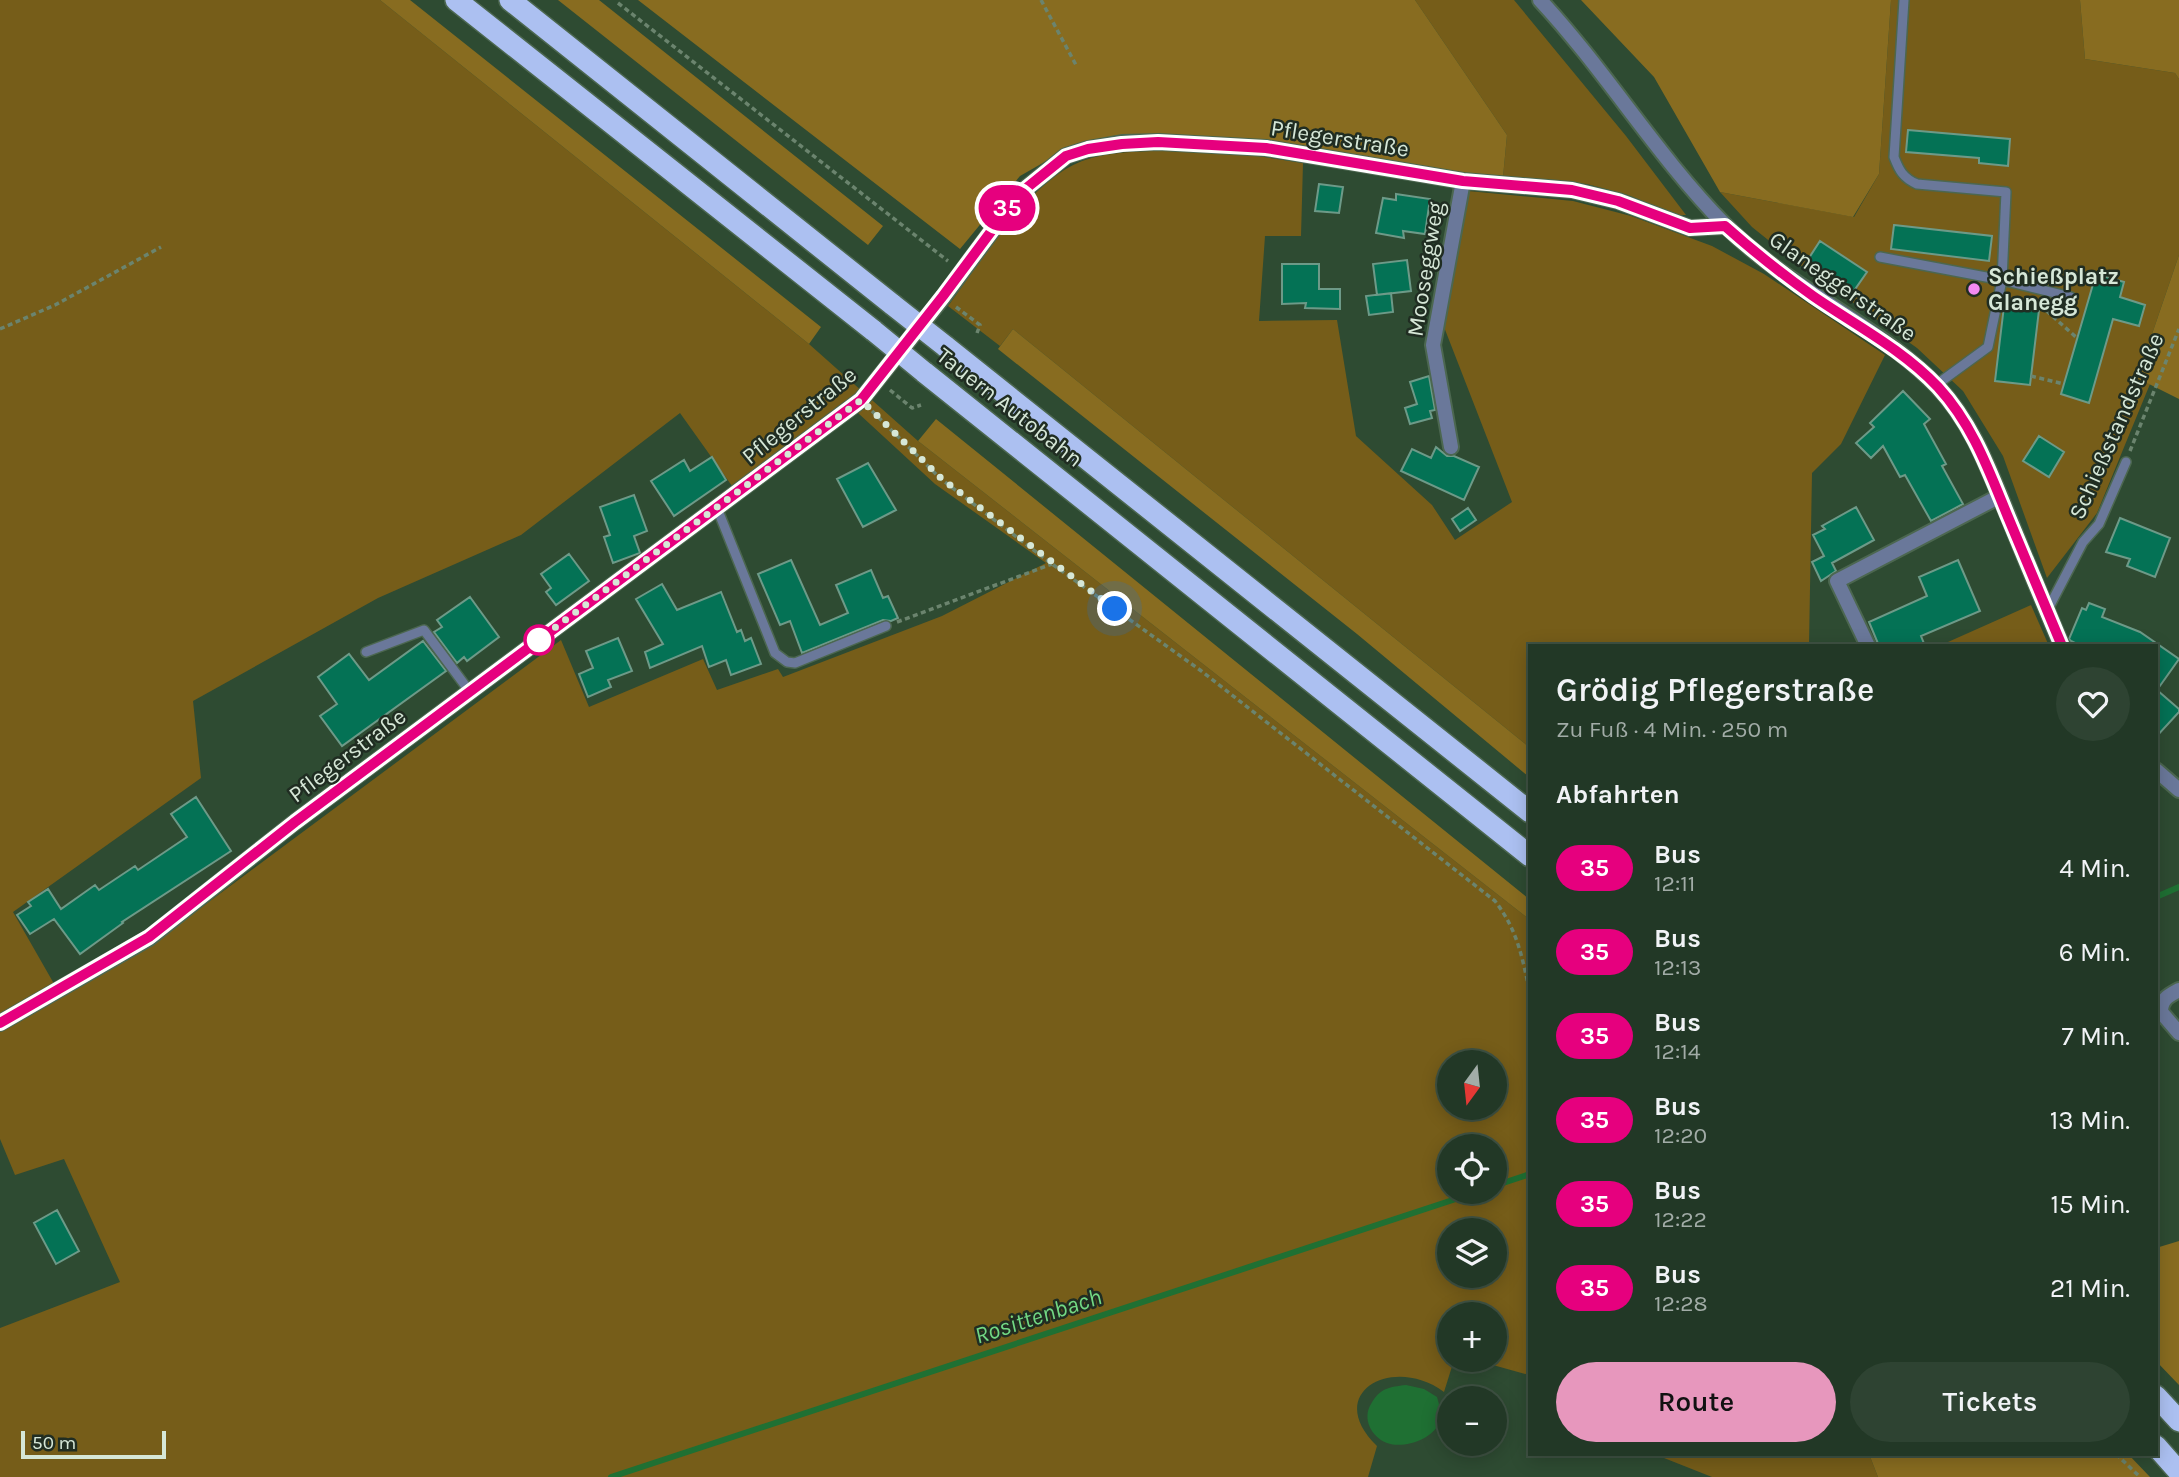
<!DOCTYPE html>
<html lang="de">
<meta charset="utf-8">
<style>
:root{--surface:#223826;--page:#2e4332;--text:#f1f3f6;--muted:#a2aca7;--line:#3f5243;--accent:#e797bd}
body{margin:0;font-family:Karla,sans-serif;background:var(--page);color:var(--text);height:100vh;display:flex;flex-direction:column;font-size:26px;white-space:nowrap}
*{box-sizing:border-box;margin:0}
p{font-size:23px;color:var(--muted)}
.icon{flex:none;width:38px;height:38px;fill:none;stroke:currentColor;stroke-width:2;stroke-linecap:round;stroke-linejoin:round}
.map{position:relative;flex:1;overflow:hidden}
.sheet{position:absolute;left:1528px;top:644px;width:630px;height:812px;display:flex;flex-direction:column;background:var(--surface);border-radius:0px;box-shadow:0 4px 18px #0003,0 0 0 2px var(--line)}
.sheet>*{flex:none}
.badge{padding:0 14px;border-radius:23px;font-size:24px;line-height:46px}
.needle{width:46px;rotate:195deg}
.buttons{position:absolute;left:1437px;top:1050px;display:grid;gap:14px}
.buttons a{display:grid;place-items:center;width:70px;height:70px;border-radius:50%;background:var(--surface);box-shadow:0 4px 18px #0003,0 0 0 2px var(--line);font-size:35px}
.scale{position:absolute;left:21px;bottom:18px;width:145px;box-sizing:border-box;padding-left:7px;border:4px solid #d6e7d7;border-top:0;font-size:19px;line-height:24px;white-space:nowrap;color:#d6e7d7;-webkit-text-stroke:5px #202d22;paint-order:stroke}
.you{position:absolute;width:35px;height:35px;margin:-18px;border:5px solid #fff;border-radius:50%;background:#1a73e8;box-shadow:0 0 0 10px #1a73e833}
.map>.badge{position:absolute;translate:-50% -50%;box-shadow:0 0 0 4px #fff}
h2{padding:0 28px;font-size:26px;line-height:63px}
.round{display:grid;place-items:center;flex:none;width:74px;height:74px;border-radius:37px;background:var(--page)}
.head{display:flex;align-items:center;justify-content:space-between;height:119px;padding:0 28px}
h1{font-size:33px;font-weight:600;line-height:52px}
.cta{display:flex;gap:14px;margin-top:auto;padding:14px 28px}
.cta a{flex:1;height:80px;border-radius:42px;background:var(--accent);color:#111;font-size:28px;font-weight:600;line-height:80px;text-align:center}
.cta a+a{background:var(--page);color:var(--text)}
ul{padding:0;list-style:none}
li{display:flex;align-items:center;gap:21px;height:84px;padding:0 28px}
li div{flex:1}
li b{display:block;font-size:26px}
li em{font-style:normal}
li .badge{min-width:77px;font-weight:700;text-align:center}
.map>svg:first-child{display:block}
.green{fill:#765d19;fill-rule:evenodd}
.forest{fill:#886c20}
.water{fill:#1f7033}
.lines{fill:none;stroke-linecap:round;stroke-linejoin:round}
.stream{stroke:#1f7033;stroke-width:6}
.building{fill:#047255;stroke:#6d9a88;stroke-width:2}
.service-casing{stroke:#4c6750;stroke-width:12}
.minor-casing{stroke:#4c6750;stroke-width:18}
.tertiary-casing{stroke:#4c6750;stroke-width:18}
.motorway-casing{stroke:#4c6750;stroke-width:24}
.path{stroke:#6b846e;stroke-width:3.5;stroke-dasharray:5 3.5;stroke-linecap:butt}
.service{stroke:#6a789a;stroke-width:9}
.minor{stroke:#6a789a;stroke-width:14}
.tertiary{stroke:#6a789a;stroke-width:14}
.motorway{stroke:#acc0f1;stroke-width:21}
.motorway-bridge-casing{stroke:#4c6750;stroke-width:24;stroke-linecap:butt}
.motorway-bridge{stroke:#acc0f1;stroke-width:21}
.line-casing{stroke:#fff;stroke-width:16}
.line{stroke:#e6007e;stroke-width:10}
.walk{stroke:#d6e7d7;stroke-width:7;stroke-dasharray:0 12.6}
.poi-dot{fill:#f38af1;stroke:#202d22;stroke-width:2.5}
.stop-dot{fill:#fff;stroke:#e6007e;stroke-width:3.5}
.labels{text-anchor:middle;stroke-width:5;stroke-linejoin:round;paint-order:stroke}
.street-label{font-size:23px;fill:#d6e7d7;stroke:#202d22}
.poi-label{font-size:23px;font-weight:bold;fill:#d6e7d7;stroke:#202d22;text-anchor:start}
.water-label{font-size:24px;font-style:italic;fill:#72d883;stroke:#202d22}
</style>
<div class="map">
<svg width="2179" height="1477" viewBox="0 0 2179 1477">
<rect width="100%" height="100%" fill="#2e4b32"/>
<path class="green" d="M0,0H380L809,344L918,441L1529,919V1375L1475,1360H1494V1314H1449V1360H1454L1444,1392C1393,1354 1322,1393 1377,1446L1368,1477H0V1328L120,1282L64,1159L15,1175L0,1139ZM845,401L935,484L1046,563L942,616L783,677L778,669L717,690L703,659L589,707L561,640L155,942L61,996L13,912L201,778L193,701L378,598L521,535L680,413L732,486ZM1449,1062H1494V1108H1449ZM1449,1146H1494V1192H1449ZM1449,1230H1494V1276H1449Z
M1415,0H1514L1626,136L1686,215H1677L1628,195L1587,184L1503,177L1507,135Z
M1891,0H2080L2085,59L2175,73L2179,79V255L2137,378L2150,384L2097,513L2047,578L2003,456L1963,391L1917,348L1792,259L1752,227L1720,192L1854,217L1879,174Z
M1168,150L1245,154L1303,163L1301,236H1265L1259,321L1337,320L1356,436L1432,505L1455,540L1512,502L1444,327L1468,191L1573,201L1631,216L1712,246L1764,274L1885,355L1841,444L1812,473L1809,646H1530L1529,747L1013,329L1000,346L948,306C982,260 1028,182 1082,161C1109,151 1139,152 1168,150Z
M2031,605L2049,646H1939Z
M1659,1454H1869L1878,1477H1712L1664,1458Z"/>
<path class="forest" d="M380,0H410L821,327L809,344Z
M558,0H599L883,226L868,245Z
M638,0H1415L1507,135L1503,177L1460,173L1250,139L1136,135L1091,140L1062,152L1020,176L960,249Z
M1581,0H1891L1879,174L1853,217L1720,192L1654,77Z
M2080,0H2179V79L2175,73L2085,59Z
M2179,255V399L2137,378Z
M1013,329L1529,747V777L1357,634L998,349Z
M936,419L1529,899V919L918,441Z
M2179,1241V1385L2156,1361V1248Z
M1869,1454H2128L2150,1477H1878Z"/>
<path class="water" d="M1406,1385L1424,1389L1437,1397C1439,1405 1443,1415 1439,1423C1432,1440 1403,1449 1387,1443C1371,1437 1362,1418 1371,1404C1380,1388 1389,1387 1406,1385Z"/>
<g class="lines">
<path class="stream" d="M2156,897L2179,887
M1494,1186L1530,1174
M611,1477L1477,1192"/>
</g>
<path class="building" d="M1908,130L2010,139L2008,166L1979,163V158L1906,152Z
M1319,184L1343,187L1339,213L1315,211Z
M1396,194L1430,199L1425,234L1403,231L1404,238L1376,233L1383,198L1396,200Z
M1894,225L1992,236L1989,261L1891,249Z
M1820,241L1867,272L1851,295L1805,264Z
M1407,260L1411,291L1377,295L1373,264Z
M1282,264H1319V289H1340V309L1305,308L1306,303L1282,304Z
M2096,274L2124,282L2120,297L2145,305L2139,326L2113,319L2089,403L2061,394Z
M1391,293L1393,312L1369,315L1366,296Z
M2004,306L2039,310L2030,385L1995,381Z
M1429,376L1435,410L1430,411L1432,418L1410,424L1405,408L1417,404L1410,382Z
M1903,391L1930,419L1924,424L1946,464L1942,466L1963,504L1931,521L1905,475L1900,477L1883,446L1871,458L1856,443L1874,427L1870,423Z
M2039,436L2064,452L2049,477L2023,461Z
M1436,447L1447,456H1454L1479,467L1464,500L1401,471L1412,449L1431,458Z
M712,457L726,480L674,516L651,481L684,460L690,471Z
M868,463L896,510L863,527L837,479Z
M634,495L647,531L634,536L640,553L613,563L604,537L610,535L600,507Z
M1856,507L1874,540L1832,563L1836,571L1821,581L1812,562L1824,556L1813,535L1825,529L1822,526Z
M1468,508L1476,520L1460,531L1452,519Z
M2120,518L2170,538L2155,577L2127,566L2130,559L2106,552Z
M569,554L589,581L556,605L546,592L551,588L541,574Z
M791,560L820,625L848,613L836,585L871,570L883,598L888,596L898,618L891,621L883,620L802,653L790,621L780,625L758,574Z
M1958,560L1980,611L1921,636L1925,646H1879L1869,622L1927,596L1919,577Z
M662,584L677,610L721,592L737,632L741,630L745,641L751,638L761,664L731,675L726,660L709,667L702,646L650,668L645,652L663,644L636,599Z
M470,597L499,637L467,661L464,657L457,663L434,632L442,627L437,620Z
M2089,603L2105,609L2102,617L2140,632L2179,659L2157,690L2179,709V712L2156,737V646H2081L2071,641L2069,639L2082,608L2086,610Z
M618,638L632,671L608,680L611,687L588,697L579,674L593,668L586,651Z
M423,641L446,671L342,746L320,716L337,704L318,677L349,654L369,680Z
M196,797L231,851L122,922L123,923L80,954L54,919L30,934L17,915L31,906L28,902L48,889L61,909L95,885L99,890L135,866L138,870L187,837L171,814Z
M57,1210L79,1251L56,1264L34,1223Z"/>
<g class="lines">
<defs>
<path id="service" d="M1904,0L1894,157C1899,170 1903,178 1917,184L2006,192L2002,280L2071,297
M1880,257L2002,280L1988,347L1936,385
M717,508L775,653L787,662L795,663L886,626
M2047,611L2083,542L2099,524L2126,462
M366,652L424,630L470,692"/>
<path id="minor" d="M1451,447L1433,345L1463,181
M1868,646L1837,581L2000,496
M2179,990C2168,996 2161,999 2161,1012L2179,1033
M0,1023L149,938L295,822L861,400L944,296L1019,194L1066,156L1088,149L1122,143L1159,142L1266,148L1463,181L1572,190L1618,201L1690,228L1725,226"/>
<path id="tertiary" d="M1540,0C1606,71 1657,156 1725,225C1787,288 1874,322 1936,385C1973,423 1989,471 2009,518C2026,561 2044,603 2062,646
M2156,770L2179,790"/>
<path id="motorway" d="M456,0L874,331
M510,0L893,305
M945,346L1530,812
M924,372L1530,856
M2156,1396L2179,1421
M2156,1446L2179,1472"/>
</defs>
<use href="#service" class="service-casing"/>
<use href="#minor" class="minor-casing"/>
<use href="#tertiary" class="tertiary-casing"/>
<use href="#motorway" class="motorway-casing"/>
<path class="path" d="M1041,0L1076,65
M618,3L948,261
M2040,305L2077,338
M956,307L980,325L977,333
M0,329L55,305L161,247
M2031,376L2064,384
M890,390L912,408L921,405
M872,411L941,479L1052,564L1200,670L1495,901C1518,931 1522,957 1530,993
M2130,451L2179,329
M897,622L1052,564
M2116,1454L2140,1477"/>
<use href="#service" class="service"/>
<use href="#minor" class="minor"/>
<use href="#tertiary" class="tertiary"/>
<use href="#motorway" class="motorway"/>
<defs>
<path id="motorway-bridge" d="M893,305L945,346
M874,331L924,372"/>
</defs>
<use href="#motorway-bridge" class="motorway-bridge-casing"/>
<use href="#motorway-bridge" class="motorway-bridge"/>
</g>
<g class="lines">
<defs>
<path id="line" d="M0,1023L149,937L295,822L861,400L943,296L1019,194L1066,156L1088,149L1122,144L1158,142L1266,148L1463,181L1572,190L1618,201L1690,228L1725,226C1753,251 1782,274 1813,296C1855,325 1902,349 1938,387C1973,425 1989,471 2008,517C2026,560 2044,603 2062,646"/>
</defs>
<use href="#line" class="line-casing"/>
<use href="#line" class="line"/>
<path class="walk" d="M539,640L537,641L861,400L942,479L1115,609"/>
</g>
<circle class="poi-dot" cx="1974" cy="289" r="7"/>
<circle class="stop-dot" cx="539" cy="640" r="14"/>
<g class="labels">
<g class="street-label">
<text transform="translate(1340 138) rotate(9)" y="8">Pflegerstraße</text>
<text transform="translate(1425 269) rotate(-81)" y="8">Mooseggweg</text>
<text transform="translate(1843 286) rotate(35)" y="8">Glaneggerstraße</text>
<text transform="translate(1010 407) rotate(38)" y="8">Tauern Autobahn</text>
<text transform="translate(799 415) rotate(-39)" y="8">Pflegerstraße</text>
<text transform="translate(2116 426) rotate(-66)" y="8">Schießstandstraße</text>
<text transform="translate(347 755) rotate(-37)" y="8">Pflegerstraße</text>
</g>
<g class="poi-label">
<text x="1988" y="284">Schießplatz<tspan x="1988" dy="26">Glanegg</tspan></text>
</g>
<g class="water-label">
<text transform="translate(1038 1316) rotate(-18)" y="8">Rosittenbach</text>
</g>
</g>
</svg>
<div class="buttons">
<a><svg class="needle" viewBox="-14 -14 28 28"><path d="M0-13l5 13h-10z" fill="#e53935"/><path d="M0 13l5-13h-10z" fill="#a2aca7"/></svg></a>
<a><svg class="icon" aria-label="locate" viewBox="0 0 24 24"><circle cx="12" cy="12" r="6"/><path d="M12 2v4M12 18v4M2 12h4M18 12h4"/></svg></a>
<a><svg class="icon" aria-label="layers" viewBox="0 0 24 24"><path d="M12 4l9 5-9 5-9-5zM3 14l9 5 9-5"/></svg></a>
<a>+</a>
<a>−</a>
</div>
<div class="scale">50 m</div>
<div class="you" style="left:1115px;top:609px"></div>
<b class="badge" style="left:1007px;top:208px;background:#e6007e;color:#fff">35</b>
<section class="sheet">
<div class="head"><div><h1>Grödig Pflegerstraße</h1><p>Zu Fuß · 4 Min. · 250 m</p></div><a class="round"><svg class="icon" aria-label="heart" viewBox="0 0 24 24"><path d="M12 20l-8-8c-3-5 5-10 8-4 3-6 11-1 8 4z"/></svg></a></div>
<h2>Abfahrten</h2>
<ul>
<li><span class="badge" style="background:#e6007e;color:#fff">35</span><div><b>Bus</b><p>12:11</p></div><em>4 Min.</em></li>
<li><span class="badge" style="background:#e6007e;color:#fff">35</span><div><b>Bus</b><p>12:13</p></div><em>6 Min.</em></li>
<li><span class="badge" style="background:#e6007e;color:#fff">35</span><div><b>Bus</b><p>12:14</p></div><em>7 Min.</em></li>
<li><span class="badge" style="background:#e6007e;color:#fff">35</span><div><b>Bus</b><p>12:20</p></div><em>13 Min.</em></li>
<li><span class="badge" style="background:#e6007e;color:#fff">35</span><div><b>Bus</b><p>12:22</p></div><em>15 Min.</em></li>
<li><span class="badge" style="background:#e6007e;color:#fff">35</span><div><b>Bus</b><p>12:28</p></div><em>21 Min.</em></li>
</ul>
<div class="cta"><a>Route</a><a>Tickets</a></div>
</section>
</div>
